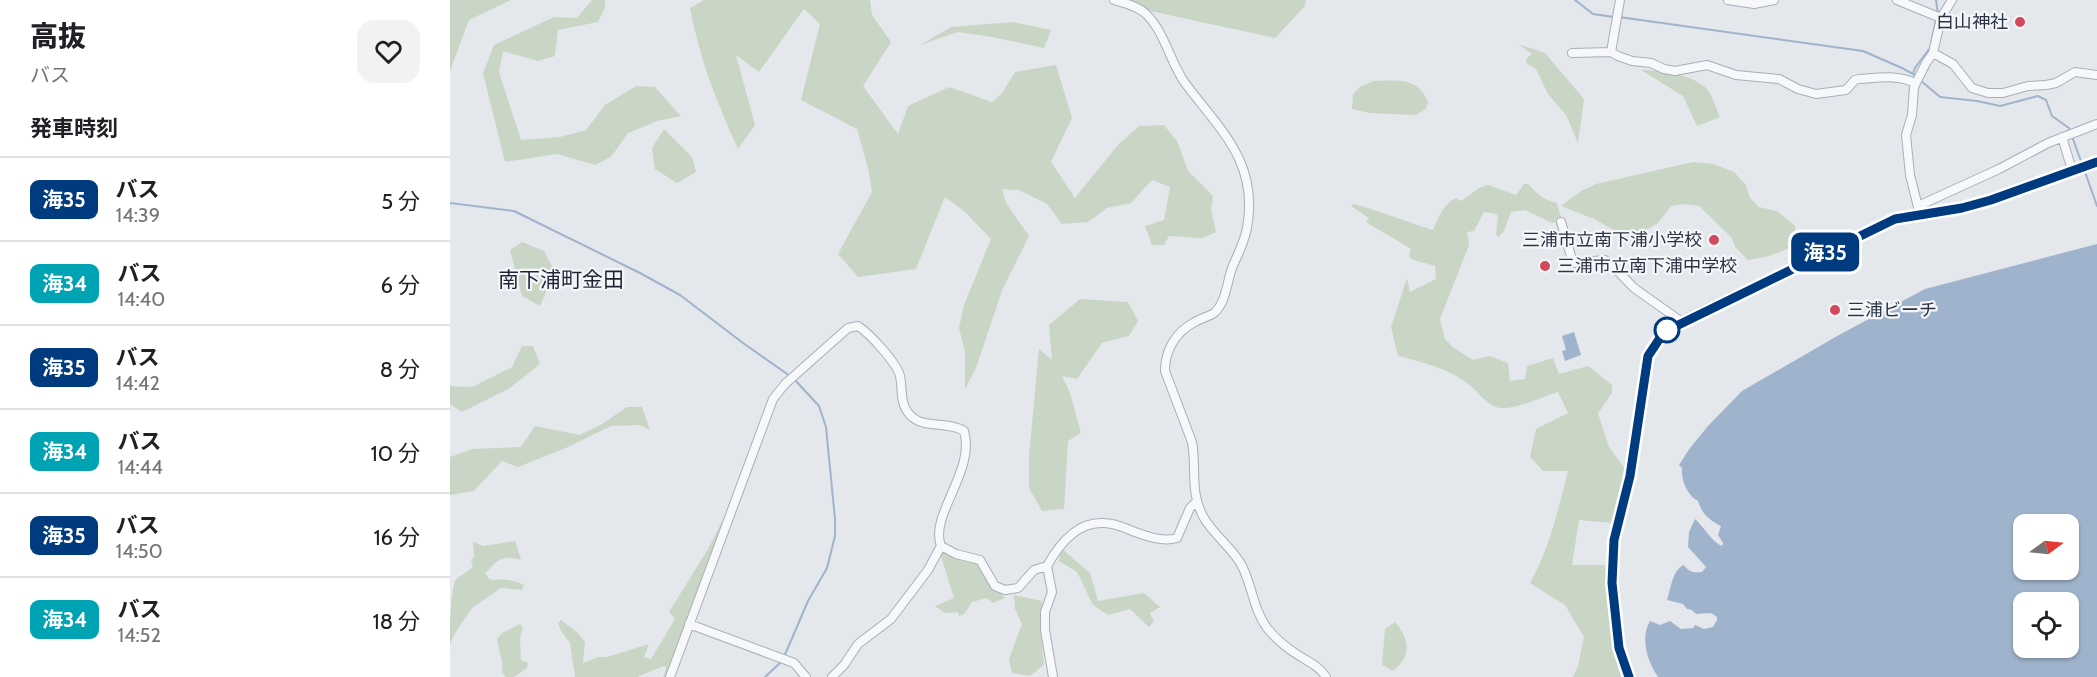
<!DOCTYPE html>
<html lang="ja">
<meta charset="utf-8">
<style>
:root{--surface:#fff;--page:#f2f2f2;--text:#202124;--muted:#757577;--line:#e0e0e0}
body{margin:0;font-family:Cabin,"Noto Sans JP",sans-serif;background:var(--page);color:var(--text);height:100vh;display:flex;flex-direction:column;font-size:22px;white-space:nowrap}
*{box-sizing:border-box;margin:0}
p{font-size:20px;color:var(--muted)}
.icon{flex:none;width:33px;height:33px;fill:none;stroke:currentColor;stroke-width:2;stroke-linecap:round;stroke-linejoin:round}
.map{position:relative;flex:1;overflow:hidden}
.sheet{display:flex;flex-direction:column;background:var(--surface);width:450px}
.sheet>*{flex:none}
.badge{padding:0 12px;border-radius:9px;font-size:21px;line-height:39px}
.needle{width:39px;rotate:75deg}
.buttons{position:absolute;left:1563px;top:514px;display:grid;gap:12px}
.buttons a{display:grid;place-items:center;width:66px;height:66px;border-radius:12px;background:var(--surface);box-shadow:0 2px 4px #0004;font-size:30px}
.map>.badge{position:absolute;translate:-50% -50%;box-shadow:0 0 0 3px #fff}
h2{padding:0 30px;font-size:22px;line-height:54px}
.round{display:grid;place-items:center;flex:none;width:63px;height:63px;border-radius:18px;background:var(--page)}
.summary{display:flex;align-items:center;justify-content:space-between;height:102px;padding:0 30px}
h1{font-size:28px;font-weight:800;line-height:45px}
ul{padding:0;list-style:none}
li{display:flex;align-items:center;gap:18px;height:84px;padding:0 30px;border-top:2px solid var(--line)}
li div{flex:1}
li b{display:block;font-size:22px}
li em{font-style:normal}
li .badge{min-width:66px;font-weight:700;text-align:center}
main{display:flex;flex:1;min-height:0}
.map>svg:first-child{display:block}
.green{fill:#c9d6c5}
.water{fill:#9fb4cc;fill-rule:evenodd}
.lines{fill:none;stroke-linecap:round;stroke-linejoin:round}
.stream{stroke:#9fb4cc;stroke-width:2}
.minor-casing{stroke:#a9aeb7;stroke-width:10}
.major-casing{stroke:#a3abb8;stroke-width:12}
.minor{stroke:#f7f8fa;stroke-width:8}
.major{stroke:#fff;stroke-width:9}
.line-casing{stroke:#fff;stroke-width:14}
.line{stroke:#003b80;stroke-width:9}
.poi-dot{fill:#d1495b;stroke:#f4f6f9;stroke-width:2}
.stop-dot{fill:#fff;stroke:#003b80;stroke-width:3}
.labels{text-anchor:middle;stroke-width:4.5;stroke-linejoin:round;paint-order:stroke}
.poi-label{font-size:18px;fill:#2b3445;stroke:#f4f6f9;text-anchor:end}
.quarter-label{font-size:21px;fill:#1d2536;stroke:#f4f6f9}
</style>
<main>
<section class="sheet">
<div class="summary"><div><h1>高抜</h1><p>バス</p></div><a class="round"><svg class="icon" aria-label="heart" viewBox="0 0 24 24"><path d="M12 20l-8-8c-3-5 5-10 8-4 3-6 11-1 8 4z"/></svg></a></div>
<h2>発車時刻</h2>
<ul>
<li><span class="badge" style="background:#003b80;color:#fff">海35</span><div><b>バス</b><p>14:39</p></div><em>5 分</em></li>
<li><span class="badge" style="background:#00a3b4;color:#fff">海34</span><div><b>バス</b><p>14:40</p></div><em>6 分</em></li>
<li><span class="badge" style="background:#003b80;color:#fff">海35</span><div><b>バス</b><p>14:42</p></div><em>8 分</em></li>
<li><span class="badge" style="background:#00a3b4;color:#fff">海34</span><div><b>バス</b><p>14:44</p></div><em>10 分</em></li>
<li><span class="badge" style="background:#003b80;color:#fff">海35</span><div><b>バス</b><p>14:50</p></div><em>16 分</em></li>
<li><span class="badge" style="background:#00a3b4;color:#fff">海34</span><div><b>バス</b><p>14:52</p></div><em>18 分</em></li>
</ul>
</section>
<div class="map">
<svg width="1647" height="677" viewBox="0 0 1647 677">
<rect width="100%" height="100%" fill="#e4e7ec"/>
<path class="green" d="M0,0H61L19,20L0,71Z
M142,0H155V8L148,22L108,30L105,56L88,61L53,51L49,72L71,140L110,137L136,130L155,105L186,86L205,87L231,116L207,121L178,133L161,157L145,165L107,154L55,162L33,73L44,45L104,17L127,18Z
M254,0H420L422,15L441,42L413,86L448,134L458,106L499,87L542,102L552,93L565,72L606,65L622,118L601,162L625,198L667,146L689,126L714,125L727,141L738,171L763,196L761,210L766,232L752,238L719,236L714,245H702L695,226L714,220L720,187L702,180L681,203L657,208L638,222L612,224L597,204L569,190L552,189L556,203L579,236L553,288L526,368L515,389V352L509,328L514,305L541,239L514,211L495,197L466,269L408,277L388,254L422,192L418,168L407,129L351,100L370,24L354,9L309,72L286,55L305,125L288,149C267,103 249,57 240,8Z
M673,0H856L855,6L825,38L700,11Z
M563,22L601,30L594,48L542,37L508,32L470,45L501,27Z
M1068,44L1095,53L1134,99L1128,143L1116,115L1098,94L1086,69L1077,64L1076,59L1082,54Z
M1191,70C1211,70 1239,74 1255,87C1262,93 1266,109 1270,117L1247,126L1233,96Z
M923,81C947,81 967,76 978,102L976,109L966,115L919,113L902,109L903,94L910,87Z
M214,129L242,157L246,172L227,183L205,169L202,148Z
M1243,162L1263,164L1284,172L1296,185L1300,198L1309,207L1327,211L1345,226V246L1319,256L1298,260L1286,248L1281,237L1249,206L1234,204L1221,206L1208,223L1180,239L1144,219L1111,206L1131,191L1146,184Z
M1074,184H1078C1087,194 1094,200 1107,203L1112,221L1102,223L1075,210L1061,212L1054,231L1048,237L1046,234L1048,216L1046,214L1034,212L1024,231L1017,232L1019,245L990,319L995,339L1004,348L1023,360L1040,356L1058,363L1060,381L1075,379L1077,366L1103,358L1109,374L1138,366L1162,385V393L1148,413L1159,447L1177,471L1162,523L1129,520L1122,565H1155L1163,645L1171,677H1123L1128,666L1134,637L1115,605L1080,583C1100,547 1108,510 1118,471H1093L1080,457L1086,429L1118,413L1108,392C1091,397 1073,407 1055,408C1039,409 1032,396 1021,386C1001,369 972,362 948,356L941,327L957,278L960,292L986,279L985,266L961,259L959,256L961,249L916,222L919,218L901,206L903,204C931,211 956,222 983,230C989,217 993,204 1006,198L1011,201L1029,188L1038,185L1066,195Z
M72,242L94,251L105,272L90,306L72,296L60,250Z
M630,299L678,302L688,321L679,336L652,343L627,379L612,376L620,393L631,433L618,441L614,509L592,511L579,488V455L589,349L602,360L599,325Z
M72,346H83L90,364L60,388L12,412L0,404V386L22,387L62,367Z
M177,407H192L200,430L190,425L161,426L118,447L68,467L52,461L24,491L0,495V457L22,449L71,447L85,426L130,435L152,424Z
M280,506L217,677H213L216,668L214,666L187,677H125L120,643L111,631L108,623L111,620L128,633L135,642L133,663L148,657H157L199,644L194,657L201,659L225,619L219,612L258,549Z
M65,541L71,560C52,554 48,560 35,573L40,580C52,579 63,579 74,585L72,590L51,588L22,608L5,633L0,644C0,625 0,598 5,581C9,575 18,573 23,566L21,561L24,556L23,542L34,546Z
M611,548L640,573L648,601L694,593L710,607L700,613L704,621L699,627L680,609L658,615L643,605L627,572L609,561Z
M491,551L513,561L528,563L537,579L555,598L543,603L537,598L522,602L514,614L509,616L508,612L495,613L485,606L504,598L490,553Z
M564,595L592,601L590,624L594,665L580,676L562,673L559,659L572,624L565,609Z
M945,622C959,639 963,655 943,671L932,665L935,629Z
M70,624L73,628L70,638L71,660L78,663L77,668L64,677H56L52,672V662L47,639L52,633Z"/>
<path class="water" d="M1647,244V677H1208C1197,661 1190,638 1200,621L1210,625L1220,621L1231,629L1243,628L1245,625L1254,629L1263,627L1267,620V617L1261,613L1246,614L1242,610L1237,609L1233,604L1217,600C1221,589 1222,570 1234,565C1239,572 1243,573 1252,572L1256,567L1238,547L1239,532L1245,519C1254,527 1262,542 1272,546L1273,543L1268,535L1271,526C1259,520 1252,514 1248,501C1237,495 1231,480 1232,468L1229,465L1240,448L1258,426L1292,391L1389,335L1475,289ZM1574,525H1618V570H1574ZM1574,603H1618V648H1574Z
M1124,332L1131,355L1115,361L1112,351L1116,350L1112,336Z"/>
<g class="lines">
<path class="stream" d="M1125,0L1143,14L1164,17
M1486,0L1488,14
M1169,17L1413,51L1452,68L1463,74L1490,97L1527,101L1550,106L1588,96L1596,100L1602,116L1619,128L1632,164
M1463,74L1465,68L1480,48L1486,20
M1634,169L1647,206
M0,203L64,211L190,273L230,295L293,343L340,376
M315,677L331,662L337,650L358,601L377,568L385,536V519L376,427L369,406L344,379"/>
<defs>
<path id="minor" d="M664,0C675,3 690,7 697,15C715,33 720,62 735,83C770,130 809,162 797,228C794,244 786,257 781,271C777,284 775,304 764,313C758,317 749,319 743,323C725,333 715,351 715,371L742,442C747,468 739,492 754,518C764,535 781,547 791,564C802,584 803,609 817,628C825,638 837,648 848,655C859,662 869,666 876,677
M1278,0L1304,4L1324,0
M1447,0L1491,18
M1161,52L1170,0
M1122,53L1161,52L1168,56L1182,61L1201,63L1214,69L1225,71L1257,65L1286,75L1329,79L1348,89L1366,94L1396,90L1405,80L1409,79C1428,78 1448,74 1465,83
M1483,53L1503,64L1522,88L1538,93H1553L1578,86L1596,85L1606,83L1625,72L1647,75
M1612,137L1622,170
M1468,206L1549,169L1598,143L1647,124
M1470,215L1460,175L1456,135L1462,115L1464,87L1476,63L1483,53L1491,18L1502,0
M1111,222L1123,263L1155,260L1162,265L1184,288L1232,322
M491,546L506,554L530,560L545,586L555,590L568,588L584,570L597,566
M239,624L344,663L356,677
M220,677L323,399L335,384L398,328L408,326C419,333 447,363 450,376C453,390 449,404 461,416C474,429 498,421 514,431C526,471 479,515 491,546L478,570L441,619L408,644L394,665L382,677
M603,677L595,630V612L602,592L597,566C608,546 627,521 654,523C665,523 675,528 685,532C699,537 713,542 727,538L740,508L747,501"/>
<path id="major" d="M1179,677L1169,648L1162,583L1164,541L1180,476L1198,356L1214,332L1232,322L1445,219L1512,208L1541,200L1647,162"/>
</defs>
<use href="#minor" class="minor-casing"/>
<use href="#major" class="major-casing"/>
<use href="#minor" class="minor"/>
<use href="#major" class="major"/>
</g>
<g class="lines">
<defs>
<path id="line" d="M1179,677L1169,648L1162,583L1164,540L1180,476L1198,356L1214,332L1445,219L1512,208L1541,200L1647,162"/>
</defs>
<use href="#line" class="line-casing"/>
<use href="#line" class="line"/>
</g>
<g class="poi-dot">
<circle cx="1570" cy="22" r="6"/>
<circle cx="1264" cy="240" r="6"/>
<circle cx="1095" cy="266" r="6"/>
<circle cx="1385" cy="310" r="6"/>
</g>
<circle class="stop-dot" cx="1217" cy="330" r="12"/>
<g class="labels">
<g class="poi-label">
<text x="1558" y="28">白山神社</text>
<text x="1252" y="246">三浦市立南下浦小学校</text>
<text x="1107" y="272" text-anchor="start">三浦市立南下浦中学校</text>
<text x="1397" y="316" text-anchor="start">三浦ビーチ</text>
</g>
<g class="quarter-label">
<text x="111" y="287">南下浦町金田</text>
</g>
</g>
</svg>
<div class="buttons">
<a><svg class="needle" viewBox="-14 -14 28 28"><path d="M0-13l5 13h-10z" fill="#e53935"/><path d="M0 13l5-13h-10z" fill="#757577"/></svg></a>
<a><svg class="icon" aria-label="locate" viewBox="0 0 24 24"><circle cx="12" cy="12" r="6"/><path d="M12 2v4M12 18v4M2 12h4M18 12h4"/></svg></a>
</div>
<b class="badge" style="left:1375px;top:252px;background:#003b80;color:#fff">海35</b>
</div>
</main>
